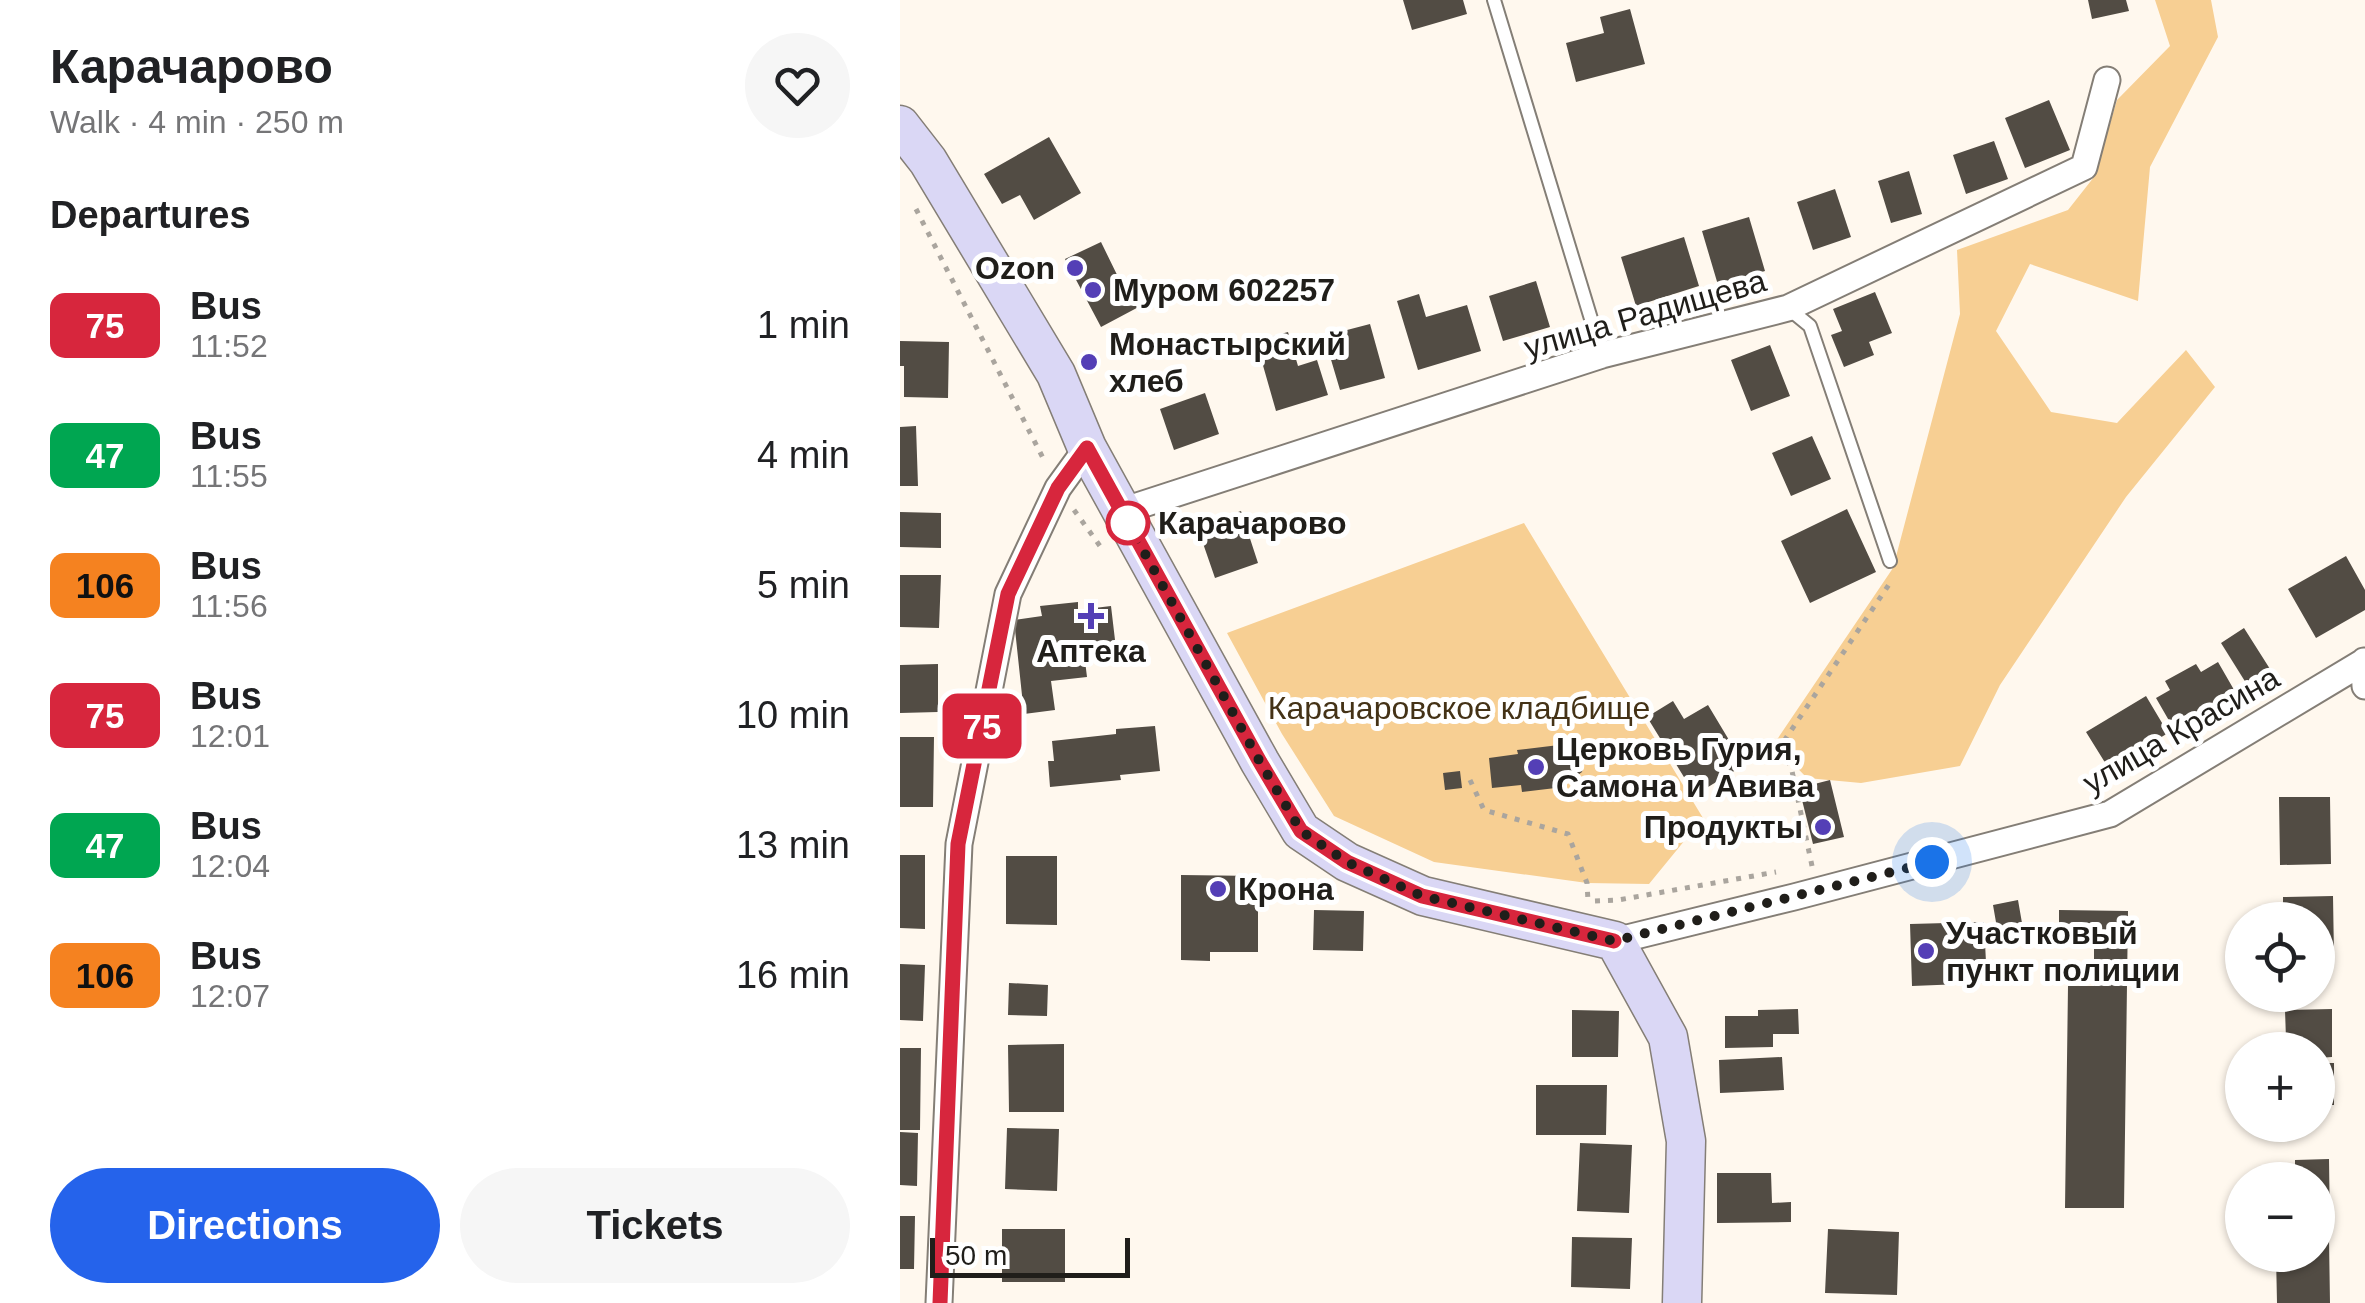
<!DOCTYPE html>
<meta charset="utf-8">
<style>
:root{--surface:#fff;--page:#f6f6f6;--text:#202124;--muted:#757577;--accent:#2563eb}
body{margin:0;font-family:Arial,sans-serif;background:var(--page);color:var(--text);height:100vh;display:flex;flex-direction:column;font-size:38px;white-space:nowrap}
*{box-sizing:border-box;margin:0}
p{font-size:32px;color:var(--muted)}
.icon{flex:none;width:55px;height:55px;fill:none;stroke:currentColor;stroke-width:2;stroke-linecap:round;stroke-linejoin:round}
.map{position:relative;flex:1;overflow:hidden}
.details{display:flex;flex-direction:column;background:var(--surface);width:900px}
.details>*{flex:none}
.badge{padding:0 20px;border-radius:15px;font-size:35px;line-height:65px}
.controls{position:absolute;left:1325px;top:902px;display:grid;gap:20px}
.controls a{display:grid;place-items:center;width:110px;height:110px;border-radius:50%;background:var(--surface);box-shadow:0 2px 8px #0004;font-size:50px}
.scale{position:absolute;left:30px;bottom:25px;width:200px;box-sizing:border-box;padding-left:10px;border:5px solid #201e1a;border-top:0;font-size:28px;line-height:35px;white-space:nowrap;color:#201e1a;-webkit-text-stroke:8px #fff;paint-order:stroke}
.you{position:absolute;width:50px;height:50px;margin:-25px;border:8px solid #fff;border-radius:50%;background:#1a73e8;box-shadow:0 0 0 15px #1a73e833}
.map>.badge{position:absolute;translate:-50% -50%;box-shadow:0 0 0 5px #fff}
h2{padding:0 50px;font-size:38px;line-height:90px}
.round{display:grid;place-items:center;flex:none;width:105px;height:105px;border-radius:52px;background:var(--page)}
.headline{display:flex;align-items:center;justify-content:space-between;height:170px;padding:0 50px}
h1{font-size:48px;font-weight:700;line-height:75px}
.cta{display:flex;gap:20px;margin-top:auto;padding:20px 50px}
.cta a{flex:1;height:115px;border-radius:60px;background:var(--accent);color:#fff;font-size:40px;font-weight:700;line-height:115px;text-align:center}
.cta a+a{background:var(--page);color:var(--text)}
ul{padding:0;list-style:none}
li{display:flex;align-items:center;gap:30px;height:130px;padding:0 50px}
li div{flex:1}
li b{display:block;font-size:38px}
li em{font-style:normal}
li .badge{min-width:110px;font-weight:700;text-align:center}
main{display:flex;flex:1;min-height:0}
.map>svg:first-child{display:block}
.green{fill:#f7cf93}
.building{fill:#524c44}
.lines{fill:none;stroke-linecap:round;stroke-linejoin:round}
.lane-casing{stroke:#847e76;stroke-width:16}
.street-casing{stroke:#847e76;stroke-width:29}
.secondary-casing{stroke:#847e76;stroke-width:41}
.path{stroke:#aaa59e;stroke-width:5;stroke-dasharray:5 8;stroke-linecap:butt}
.lane{stroke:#fff;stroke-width:12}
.street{stroke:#fff;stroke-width:25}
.secondary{stroke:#dad7f5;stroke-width:38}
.line-casing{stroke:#fff;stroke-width:22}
.line{stroke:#d7263d;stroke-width:15}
.walk{stroke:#201e1a;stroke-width:10;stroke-dasharray:0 18}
.poi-dot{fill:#543fb6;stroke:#fff;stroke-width:4}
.stop-dot{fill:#fff;stroke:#d7263d;stroke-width:5}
.labels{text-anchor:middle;stroke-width:10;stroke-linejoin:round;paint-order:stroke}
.poi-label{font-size:32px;font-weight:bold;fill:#201e1a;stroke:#fff;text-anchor:start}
.street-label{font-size:32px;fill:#201e1a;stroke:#fff}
.stop-label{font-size:32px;font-weight:bold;fill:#201e1a;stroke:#fff;text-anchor:start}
.park-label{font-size:32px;fill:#443216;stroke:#fff}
</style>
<main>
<section class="details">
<div class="headline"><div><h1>Карачарово</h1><p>Walk · 4 min · 250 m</p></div><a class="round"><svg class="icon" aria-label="heart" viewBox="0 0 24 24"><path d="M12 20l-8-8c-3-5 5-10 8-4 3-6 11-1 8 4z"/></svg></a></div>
<h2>Departures</h2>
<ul>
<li><span class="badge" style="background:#d7263d;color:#fff">75</span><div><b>Bus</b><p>11:52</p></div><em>1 min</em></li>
<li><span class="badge" style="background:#00a651;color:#fff">47</span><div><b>Bus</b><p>11:55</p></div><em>4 min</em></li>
<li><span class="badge" style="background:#f58220;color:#111">106</span><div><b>Bus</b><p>11:56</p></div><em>5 min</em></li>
<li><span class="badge" style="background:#d7263d;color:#fff">75</span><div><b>Bus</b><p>12:01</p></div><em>10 min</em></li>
<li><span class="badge" style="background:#00a651;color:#fff">47</span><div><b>Bus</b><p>12:04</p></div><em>13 min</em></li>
<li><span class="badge" style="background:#f58220;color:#111">106</span><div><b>Bus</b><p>12:07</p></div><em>16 min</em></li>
</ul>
<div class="cta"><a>Directions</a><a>Tickets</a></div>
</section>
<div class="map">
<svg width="1465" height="1303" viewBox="0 0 1465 1303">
<rect width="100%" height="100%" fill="#fff8ee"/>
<path class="green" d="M1255,0H1311L1318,37L1250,167L1238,301L1130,264L1096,331L1151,412L1217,423L1286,350L1315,387L1226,497L1100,685L1060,766L961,783L907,778L874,744L993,568L1060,314L1057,250L1168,210L1194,177L1217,100L1270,46Z
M624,523L803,818L749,884L687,883L534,862L434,816L382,734L327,633Z"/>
<path class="building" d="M503,0H563L567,14L512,30Z
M1188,0H1226L1229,11L1192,19Z
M730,9L745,64L676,82L666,43L704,33L700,17Z
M1149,100L1170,150L1125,168L1105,118Z
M149,137L181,193L134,220L120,195L102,204L84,174Z
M1094,141L1108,179L1066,194L1053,155Z
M1009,171L1022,214L991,223L978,181Z
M935,189L951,237L913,250L897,202Z
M849,217L865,271L818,285L802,231Z
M784,237L799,286L736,306L721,257Z
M201,242L222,285L237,279L248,302L201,327L165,259Z
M636,281L650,327L603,341L589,296Z
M975,292L992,333L969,342L974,355L944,367L931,335L942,331L933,309Z
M519,294L526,317L567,305L581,351L518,370L497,301Z
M470,324L485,378L440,390L424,336Z
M388,332L398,366L417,360L428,395L376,411L356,341Z
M0,341L49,342L48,398L4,397V366H0Z
M870,345L890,396L851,411L831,360Z
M305,393L319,434L274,450L260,409Z
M16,426L18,486H0V427Z
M912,436L931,479L891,496L872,453Z
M947,509L976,572L910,603L881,541Z
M341,511L358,563L315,578L297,526Z
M0,512L41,513V548L0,547Z
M1446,556L1465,590V610L1416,638L1388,589Z
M0,575H41L39,628L0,627Z
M178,602V610L211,606L217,657L185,661L187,677L151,681L155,710L124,714L114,620L142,616L140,606Z
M1344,628L1370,669L1346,683L1321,643Z
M1318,662L1337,695L1275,731L1256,698L1270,690L1265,681L1296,664L1301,672Z
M38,664V712L0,713V665Z
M1246,696L1268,733L1209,769L1186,732Z
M773,701L784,719L808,705L844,765L795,795L747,717Z
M255,726L260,771L220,775L221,780L150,787L148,761H154L152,741L216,734V729Z
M0,737H34L33,807H0Z
M659,745L660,751L671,750L680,754L684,762L682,772L675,777L663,779L664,787L622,792L621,785L592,788L589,758L618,754L617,750Z
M560,771L562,788L545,790L543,773Z
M930,780L944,837L913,844L899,788Z
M1379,797H1430L1431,864L1380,865Z
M0,855H25V929L0,928Z
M106,856H157V925L106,924Z
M281,875L358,876V952H310V961L281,960Z
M1433,896L1434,957H1418V920H1383V897Z
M1118,900L1122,923L1097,928L1093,905Z
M414,910L464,911L463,951L413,950Z
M1159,910L1228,911L1224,1208H1165L1168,986H1194V945H1159Z
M1084,922L1087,983L1012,986L1010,924Z
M0,964L25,965L23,1021L0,1020Z
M109,983L148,985L147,1016L108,1015Z
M898,1009L899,1034H873V1047L825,1048V1016H858V1010Z
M1432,1009V1057L1418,1058V1050H1371V1039H1386L1385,1010Z
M672,1010L719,1011L718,1057H672Z
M164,1044V1112H109L108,1045Z
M0,1048H21L20,1130H0Z
M882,1057L884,1090L820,1093L819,1060Z
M1418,1063H1434V1105H1418Z
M636,1085H707L706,1135H636Z
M107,1128L159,1129L157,1191L105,1189Z
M0,1132L18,1133L17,1186L0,1185Z
M680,1143L732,1145L729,1213L677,1211Z
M1429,1159L1430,1229H1418V1180H1395V1160Z
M817,1173H871L872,1203L891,1202V1222L817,1223Z
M0,1216H15L14,1269H0Z
M102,1229H165V1282H102Z
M928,1229L999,1232L997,1295L925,1293Z
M672,1237L732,1238L730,1289L671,1287Z
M1418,1238H1429L1430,1303H1377L1376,1255H1418Z"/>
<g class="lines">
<defs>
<path id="lane" d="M594,0L702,355
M888,308L910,326L990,561"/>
<path id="street" d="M222,511L702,355L888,308L1184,167L1207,80
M1464,661L1465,686
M715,941L894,897L1210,814L1465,661
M39,1303L59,844L108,594L158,488L187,448"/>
<path id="secondary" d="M0,125L28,161L156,374L187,448L360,762L401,831L447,862L523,896L715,941L768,1037L786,1141L782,1303"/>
</defs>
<use href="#lane" class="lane-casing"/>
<use href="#street" class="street-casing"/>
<use href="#secondary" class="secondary-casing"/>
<path class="path" d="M16,209L145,462
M174,510L200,546L204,545
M570,780L584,810L668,834L687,883L688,901
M912,866L892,771L882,744L992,580
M695,901L718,900L876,872"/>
<use href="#lane" class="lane"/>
<use href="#street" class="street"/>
<use href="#secondary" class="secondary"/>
</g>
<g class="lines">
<defs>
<path id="line" d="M40,1303L58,844L108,594L158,488L187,448L360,762L401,831L447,862L522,896L714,941"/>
</defs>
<use href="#line" class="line-casing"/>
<use href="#line" class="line"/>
<path class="walk" d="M228,523L360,762L401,831L447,862L522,896L714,941L1032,862"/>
</g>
<g class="poi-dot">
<circle cx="175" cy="268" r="10"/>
<circle cx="193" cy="290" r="10"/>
<circle cx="189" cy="362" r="10"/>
<path d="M186 601h10v10h10v10h-10v10h-10v-10h-10v-10h10z"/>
<circle cx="636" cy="767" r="10"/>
<circle cx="923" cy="827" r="10"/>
<circle cx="318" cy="889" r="10"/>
<circle cx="1026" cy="951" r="10"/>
</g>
<circle class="stop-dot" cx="228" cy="523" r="20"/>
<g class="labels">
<g class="poi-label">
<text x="155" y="279" text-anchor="end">Ozon</text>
<text x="213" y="301">Муром 602257</text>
<text x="209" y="355">Монастырский<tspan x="209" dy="37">хлеб</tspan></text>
<text x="191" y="662" text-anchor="middle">Аптека</text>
<text x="656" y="760">Церковь Гурия,<tspan x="656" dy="37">Самона и Авива</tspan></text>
<text x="903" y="838" text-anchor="end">Продукты</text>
<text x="338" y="900">Крона</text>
<text x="1046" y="944">Участковый<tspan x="1046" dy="37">пункт полиции</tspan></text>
</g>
<g class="street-label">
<text transform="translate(745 314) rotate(-16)" y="11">улица Радищева</text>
<text transform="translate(1281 730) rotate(-30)" y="11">улица Красина</text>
</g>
<g class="stop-label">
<text x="258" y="534">Карачарово</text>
</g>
<g class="park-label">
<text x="559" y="719">Карачаровское кладбище</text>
</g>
</g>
</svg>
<div class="controls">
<a><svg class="icon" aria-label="locate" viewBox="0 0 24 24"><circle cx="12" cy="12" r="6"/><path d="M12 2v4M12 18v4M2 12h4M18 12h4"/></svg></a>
<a>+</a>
<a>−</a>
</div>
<div class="scale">50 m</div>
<div class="you" style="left:1032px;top:862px"></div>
<b class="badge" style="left:82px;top:726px;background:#d7263d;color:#fff">75</b>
</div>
</main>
